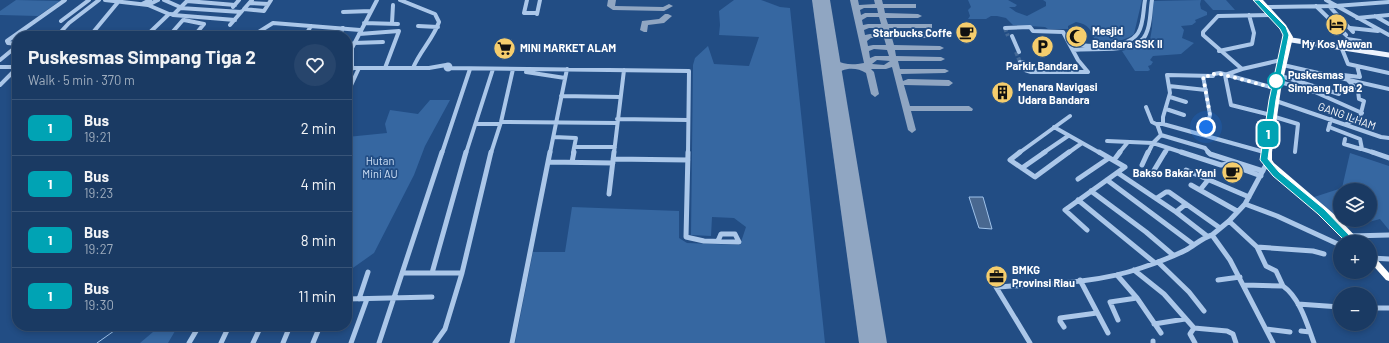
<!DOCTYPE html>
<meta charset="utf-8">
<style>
:root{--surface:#1a3a63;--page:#27456c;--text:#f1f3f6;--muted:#9fadbe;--line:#385478}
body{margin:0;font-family:Barlow,sans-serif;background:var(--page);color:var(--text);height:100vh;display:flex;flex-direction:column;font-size:15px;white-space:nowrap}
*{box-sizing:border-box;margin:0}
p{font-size:13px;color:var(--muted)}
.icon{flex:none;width:22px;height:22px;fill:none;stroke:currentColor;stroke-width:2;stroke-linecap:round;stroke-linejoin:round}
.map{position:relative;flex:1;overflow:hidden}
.drawer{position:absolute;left:12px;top:31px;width:340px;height:300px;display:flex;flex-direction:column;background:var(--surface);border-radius:16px;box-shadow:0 2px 6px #0003,0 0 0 1px var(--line)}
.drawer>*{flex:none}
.badge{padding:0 8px;border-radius:6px;font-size:14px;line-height:26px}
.tools{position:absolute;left:1333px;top:183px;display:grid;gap:8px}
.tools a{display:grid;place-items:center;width:44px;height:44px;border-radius:50%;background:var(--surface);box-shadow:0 2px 6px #0003,0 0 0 1px var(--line);font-size:20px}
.you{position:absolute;width:20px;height:20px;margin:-10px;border:3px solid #fff;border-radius:50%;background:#1a73e8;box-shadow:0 0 0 6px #1a73e833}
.map>.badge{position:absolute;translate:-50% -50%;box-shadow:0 0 0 2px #fff}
.round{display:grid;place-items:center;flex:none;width:42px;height:42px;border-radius:21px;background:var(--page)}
.headline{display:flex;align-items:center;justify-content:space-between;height:68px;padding:0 16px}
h1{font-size:19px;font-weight:700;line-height:30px}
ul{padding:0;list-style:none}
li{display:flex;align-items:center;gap:12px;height:56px;padding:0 16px;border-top:1px solid var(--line)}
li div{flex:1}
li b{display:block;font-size:15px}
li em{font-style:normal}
li .badge{min-width:44px;font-weight:700;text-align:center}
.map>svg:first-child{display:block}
.green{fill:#3667a1;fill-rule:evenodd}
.water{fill:#496890;stroke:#9fc2ea}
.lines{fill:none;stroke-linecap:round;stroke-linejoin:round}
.stream{stroke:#9fc2ea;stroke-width:1}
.taxiway{fill:#90a6c2;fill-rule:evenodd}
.runway{fill:#90a6c2;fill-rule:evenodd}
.minor-tunnel{stroke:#436896;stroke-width:4;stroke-dasharray:4 2;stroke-linecap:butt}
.minor-far1{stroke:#abc7e9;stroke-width:4}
.minor{stroke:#abc7e9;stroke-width:5}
.major{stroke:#eef4fe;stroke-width:5}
.highway{fill:#fff;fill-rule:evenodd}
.line{fill:#00a3b4;stroke:#fff}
.walk{stroke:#fff;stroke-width:4;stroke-dasharray:0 7.2}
.stop-dot{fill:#fff;stroke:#00a3b4;stroke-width:2}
.labels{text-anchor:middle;stroke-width:3.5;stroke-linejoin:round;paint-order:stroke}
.poi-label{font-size:11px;font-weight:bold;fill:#fff;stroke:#224d84;text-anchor:start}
.stop-label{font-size:11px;font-weight:bold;fill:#fff;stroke:#224d84;text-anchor:start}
.street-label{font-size:11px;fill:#fff;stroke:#224d84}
.park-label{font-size:11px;fill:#cfe1f7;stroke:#224d84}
</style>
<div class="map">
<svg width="1389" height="343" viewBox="0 0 1389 343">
<rect width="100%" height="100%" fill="#224d84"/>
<path class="green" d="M16,0L60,1L38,16L0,15V11Z
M734,0H761L780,7L790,8L825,343H515L533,252H565L572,207L679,211V238L687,243L740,245L746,227L734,218L712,217L711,236L691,235L693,65L695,58L708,46L714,64L749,66L759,37L719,35L720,25L719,11Z
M968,0H1008L1017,5L1015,7H1009L1016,12L1027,16L1046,6V2L1043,0H1142L1134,34C1122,43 1110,42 1095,42C1092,30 1088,24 1076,22L1068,26V29H1048L1045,27L1013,25L1006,18L997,16H991L986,19H968L970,16L968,10L971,7Z
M1201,0L1200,4L1201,9L1207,12V15L1195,20L1196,22L1192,25L1181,26L1184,30L1182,38L1194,43L1181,54L1153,56L1150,60L1153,62L1151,65L1148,66L1150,70L1148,71H1135L1122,51L1142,45L1150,40L1152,28L1153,1Z
M1204,0H1226L1235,10H1213Z
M430,100H450L425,146L414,175L374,253L350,270H347V137L387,133L385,124L390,110L418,114Z
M1350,153L1389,166V230L1380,219L1346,228L1311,198L1342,188ZM1340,190H1370V220H1340Z
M160,326H178L168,343H140Z"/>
<path class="water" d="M969,197H983L992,229L979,228Z"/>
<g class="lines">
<path class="stream" d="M97,343L121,326"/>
<path class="taxiway" d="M608,0H616L615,6L663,7L669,4L673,6L664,11L613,10L607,6Z
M819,0H827L821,4L817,2Z
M850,0H858L859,5L875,4L874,0H882L883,4H916V8H884L885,13L918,14L922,16L918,18H886L888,24H932V28H889L891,34H934L938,36L934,38H892L894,45L940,46L944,48L940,50H895L896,56L941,57L945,59L941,61H898L900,69H945L949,71L945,73L901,74L903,81L908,79L949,80L953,83L949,86L904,85L910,106H969L973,109L972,111H911L916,130L912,133L908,130L892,67L886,69H871L874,72L879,94L875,97L871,94L866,73C857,67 842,67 835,76H829L828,74L833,67L836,66L828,63L826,57L827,55H833L835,60C845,65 853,65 864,63ZM864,8H877L878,13H865L861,15L860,10ZM867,17H879L881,24H868L863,25L862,20ZM869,28H882L883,34H870L865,35L864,30ZM871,38H884L886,45H873L868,46L867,41ZM874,49L887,50L889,56H875L870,58L869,51ZM877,60L890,61L884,65L872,64Z
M665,14H668L672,16L664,23L648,25L647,32H644L640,30L642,21L659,19Z"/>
<path class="runway" d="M812,0H830L887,343H859Z"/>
<path class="minor-tunnel" d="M1005,28L1008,36
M1016,52L1020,62"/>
<path class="minor-far1" d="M105,0L148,5L169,14L146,36
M164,0L180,7
M252,0L244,9L264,11L271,0
M400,0L435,14L439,22C433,39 420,51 413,68
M527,0L524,13H537
M1326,0L1389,35
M187,1L235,5
M250,3L268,4
M142,4L150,0
M148,5L158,0
M1316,6L1346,35
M1329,6L1353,32
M233,7L239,0
M1266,7L1335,6L1389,2
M180,8L241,12
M343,12L371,11
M171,14L173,15L188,0
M537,14L540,0
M173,15L235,20
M1375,16L1389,24
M1357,18L1389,15
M184,20L204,24L194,36
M61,21L89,0
M364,23L398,24
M392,23L393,5
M230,25L242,11
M418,26L438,27
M1005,28L1030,27L1033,31L1063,32L1078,60L1088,72
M1350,28L1378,31
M359,34L399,31L385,68
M57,36L69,23L99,0
M90,36L119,1
M169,36L183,20
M252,36L273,23L360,30
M305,36L311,26
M339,36L343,28
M1012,36L1019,52
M1347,39L1360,41L1366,52
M354,43L383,42
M17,44L8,43L7,41L65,0
M1070,44C1088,46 1126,51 1138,33C1144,24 1143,10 1145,0
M1342,49L1348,64L1389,73
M1073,50C1092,47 1138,55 1146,34C1151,24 1150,11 1152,0
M1219,51L1252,44L1254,33L1249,15
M0,60L17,46
M1020,62L1025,70L1031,72H1088
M1023,62L1028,67L1036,70
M445.5 67a2.5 2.5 0 1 1 5 0a2.5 2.5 0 1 1-5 0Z
M1283,65L1389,89
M0,67H17
M347,68H429L446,65
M449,68L689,71L688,153
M352,69V48L377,0
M1242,69L1203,35V32L1218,16L1270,15
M526,72L565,78
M1203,76L1210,115L1204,135
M1281,76L1339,94
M1280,82L1315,92L1362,113
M0,85L17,68
M1169,86L1206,90
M347,94L359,68
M561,96L620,97
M1170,97L1186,102
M1276,101L1381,137L1389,138
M1146,107L1152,122L1156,124
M1166,109L1184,115
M1271,115L1231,105L1225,75L1242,69L1281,60L1284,61
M1275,117L1298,124L1295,152
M617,119L688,120
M501,122L617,123
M476,124H500
M1163,124V117L1170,93L1167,75L1213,76L1214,74L1220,73L1278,89
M1346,124L1360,117L1364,101L1359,99L1358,91L1343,75L1360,77L1357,66
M1054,127L1100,153
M1329,127L1360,139L1362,149L1375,153
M1328,130L1331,119
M1161,135L1205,148L1209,153
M554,137L576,138L573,153
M1345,139L1344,144L1361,149
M1107,141L1153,143L1184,153
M575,147H615
M442,153L470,69
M466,153L493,69
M491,153L501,122L513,69
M550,153L567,69
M614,153L624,70
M1019,153L1070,116
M1043,153L1068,136
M1068,153L1082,143
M1119,153L1128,142
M1148,153L1153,143L1161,135L1157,124H1163L1264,152
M1165,153L1168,148"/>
<path class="minor" d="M688,152L686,237L704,241L739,242L735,234H721L718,241
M1020,152L1010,160L1035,177L1069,152
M1181,152L1221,165L1228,164L1261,176
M1208,152L1210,154L1263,171
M1372,152L1389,158
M613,159L688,160
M1114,160L1120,152
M549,162L613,163
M572,162L574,152
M1269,163H1267L1245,204L1229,221L1212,235L1230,260L1273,343
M1142,165L1148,152
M1022,168L1045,152
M1186,170L1249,197
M1153,172L1165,152
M1118,173L1176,212L1207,236
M1078,179L1109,158
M1107,180L1194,245
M1191,185L1237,211
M1200,190L1208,180
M1091,191L1146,232L1173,255
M609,194L614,152
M1157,198L1166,192H1169L1220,228
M1078,200L1155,263
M1245,204L1277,216L1340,245
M1176,212L1186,204
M1229,221L1257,247L1313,251L1324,254
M1087,230L1065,210L1125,167L1099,152
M1351,236L1389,235
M1371,258L1389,259
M1158,262L1189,292L1204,311
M1134,270L1164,294L1194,328L1227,331L1233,334L1236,343
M403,273H462
M432,273L466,152
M1117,275L1137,298L1161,333
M1080,280L1108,333
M1218,280L1240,277
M1244,285L1283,286L1276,271L1266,266L1257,247
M1283,286C1300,298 1307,324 1314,343
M347,299L432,297
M359,299L368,272
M1298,304L1340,307
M1370,308H1389
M1118,320L1110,302L1137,298
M1154,324L1185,319
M1360,324L1361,327
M1064,327L1060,321V318L1097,313
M1194,328L1190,334L1195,343
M1266,329L1290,332
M1301,331L1310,332
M1153,341V343
M189,343L199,326
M221,343L229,326
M253,343L261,326
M283,343L290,326
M313,343L320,326
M351,343L367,299
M379,343L442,152
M435,343L445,329L462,273L491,152
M512,343L550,152
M1030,343L996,287C1044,284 1095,284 1141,268C1156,263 1172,257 1186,250C1195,245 1202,238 1212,235"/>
<path class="major" d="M1285,39L1389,55"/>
<path class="highway" d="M1257,0H1263L1286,25L1293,37L1281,89L1272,152V160L1274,163L1335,215L1361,242H1352L1329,219L1272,169H1267L1261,157L1263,145L1264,143H1267L1275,89L1287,37L1282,27Z
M1370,254L1373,255L1389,273V281L1386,280L1370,262Z"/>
</g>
<path class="line" d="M1253,0H1259L1286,27L1289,35L1276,100L1268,159L1279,172L1324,209L1354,240L1355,242L1354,244H1348L1318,214L1273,176L1260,160L1269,100L1283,35L1280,29Z"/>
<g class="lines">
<path class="walk" d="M1206,127L1210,120V115L1203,76H1213L1214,74H1220L1275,88L1276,81"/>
</g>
<defs>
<symbol id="hotel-disc" viewBox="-11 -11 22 22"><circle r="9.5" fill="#f5cd6d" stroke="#224d84"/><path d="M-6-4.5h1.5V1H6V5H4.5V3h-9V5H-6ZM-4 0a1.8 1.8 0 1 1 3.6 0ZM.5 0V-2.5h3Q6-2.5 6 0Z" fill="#111"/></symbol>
<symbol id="cafe-disc" viewBox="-11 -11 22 22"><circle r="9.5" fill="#f5cd6d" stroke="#224d84"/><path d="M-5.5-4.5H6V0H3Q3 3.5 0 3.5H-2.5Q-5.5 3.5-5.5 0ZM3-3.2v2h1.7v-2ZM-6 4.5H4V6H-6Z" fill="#111"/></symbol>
<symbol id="mosque-disc" viewBox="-11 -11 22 22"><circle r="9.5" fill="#f5cd6d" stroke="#224d84"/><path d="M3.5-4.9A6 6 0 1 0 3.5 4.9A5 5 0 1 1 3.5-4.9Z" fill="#111"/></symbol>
<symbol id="parking-disc" viewBox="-11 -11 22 22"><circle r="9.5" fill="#f5cd6d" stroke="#224d84"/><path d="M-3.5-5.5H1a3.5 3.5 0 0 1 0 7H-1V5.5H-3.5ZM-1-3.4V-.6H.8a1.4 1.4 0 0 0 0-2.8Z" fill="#111"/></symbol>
<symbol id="supermarket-disc" viewBox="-11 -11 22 22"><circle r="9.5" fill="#f5cd6d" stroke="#224d84"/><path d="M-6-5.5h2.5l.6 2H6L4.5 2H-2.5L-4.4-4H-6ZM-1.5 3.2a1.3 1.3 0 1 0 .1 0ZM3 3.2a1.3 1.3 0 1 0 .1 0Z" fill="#111"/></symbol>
<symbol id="building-disc" viewBox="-11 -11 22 22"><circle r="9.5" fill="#f5cd6d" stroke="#224d84"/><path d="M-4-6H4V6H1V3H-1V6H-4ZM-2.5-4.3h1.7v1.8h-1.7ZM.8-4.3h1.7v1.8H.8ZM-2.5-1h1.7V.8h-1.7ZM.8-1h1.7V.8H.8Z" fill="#111"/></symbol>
<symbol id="office-disc" viewBox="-11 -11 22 22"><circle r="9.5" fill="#f5cd6d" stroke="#224d84"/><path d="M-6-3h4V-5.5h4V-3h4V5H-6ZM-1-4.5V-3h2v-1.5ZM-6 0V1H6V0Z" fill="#111"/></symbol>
</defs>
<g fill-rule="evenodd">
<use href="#hotel-disc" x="1324" y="12" width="25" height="25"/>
<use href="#cafe-disc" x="954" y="20" width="25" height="25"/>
<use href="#mosque-disc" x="1064" y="24" width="25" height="25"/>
<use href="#parking-disc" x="1030" y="34" width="25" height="25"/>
<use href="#supermarket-disc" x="492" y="36" width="25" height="25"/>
<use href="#building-disc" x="990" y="80" width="25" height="25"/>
<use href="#cafe-disc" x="1220" y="160" width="25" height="25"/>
<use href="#office-disc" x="984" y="264" width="25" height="25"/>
</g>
<circle class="stop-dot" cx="1276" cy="81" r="8"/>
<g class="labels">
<g class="poi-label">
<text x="1092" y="35">Mesjid<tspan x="1092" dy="13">Bandara SSK II</tspan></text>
<text x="952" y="37" text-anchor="end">Starbucks Coffe</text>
<text x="1337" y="48" text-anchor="middle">My Kos Wawan</text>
<text x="520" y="52">MINI MARKET ALAM</text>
<text x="1042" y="70" text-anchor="middle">Parkir Bandara</text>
<text x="1018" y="91">Menara Navigasi<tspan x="1018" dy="13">Udara Bandara</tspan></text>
<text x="1216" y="177" text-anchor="end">Bakso Bakar Yani</text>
<text x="1012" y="274">BMKG<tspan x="1012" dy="13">Provinsi Riau</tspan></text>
</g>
<g class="stop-label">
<text x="1288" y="79">Puskesmas<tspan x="1288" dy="13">Simpang Tiga 2</tspan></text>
</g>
<g class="street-label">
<text transform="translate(1347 116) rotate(20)" y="4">GANG ILHAM</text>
</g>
<g class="park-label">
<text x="380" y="165">Hutan<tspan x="380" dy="13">Mini AU</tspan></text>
</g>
</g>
</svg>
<div class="tools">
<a><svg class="icon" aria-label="layers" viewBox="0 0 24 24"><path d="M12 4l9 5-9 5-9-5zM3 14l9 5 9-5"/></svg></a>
<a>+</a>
<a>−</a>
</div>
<div class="you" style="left:1206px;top:127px"></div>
<b class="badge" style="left:1268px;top:134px;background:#00a3b4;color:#fff">1</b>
<section class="drawer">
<div class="headline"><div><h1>Puskesmas Simpang Tiga 2</h1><p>Walk · 5 min · 370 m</p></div><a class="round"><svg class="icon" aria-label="heart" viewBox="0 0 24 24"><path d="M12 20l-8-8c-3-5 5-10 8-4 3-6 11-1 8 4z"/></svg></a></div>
<ul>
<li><span class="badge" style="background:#00a3b4;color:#fff">1</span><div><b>Bus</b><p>19:21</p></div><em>2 min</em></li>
<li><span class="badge" style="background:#00a3b4;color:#fff">1</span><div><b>Bus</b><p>19:23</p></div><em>4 min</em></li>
<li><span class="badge" style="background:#00a3b4;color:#fff">1</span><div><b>Bus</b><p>19:27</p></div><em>8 min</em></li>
<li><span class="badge" style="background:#00a3b4;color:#fff">1</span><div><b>Bus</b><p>19:30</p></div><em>11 min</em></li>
</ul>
</section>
</div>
